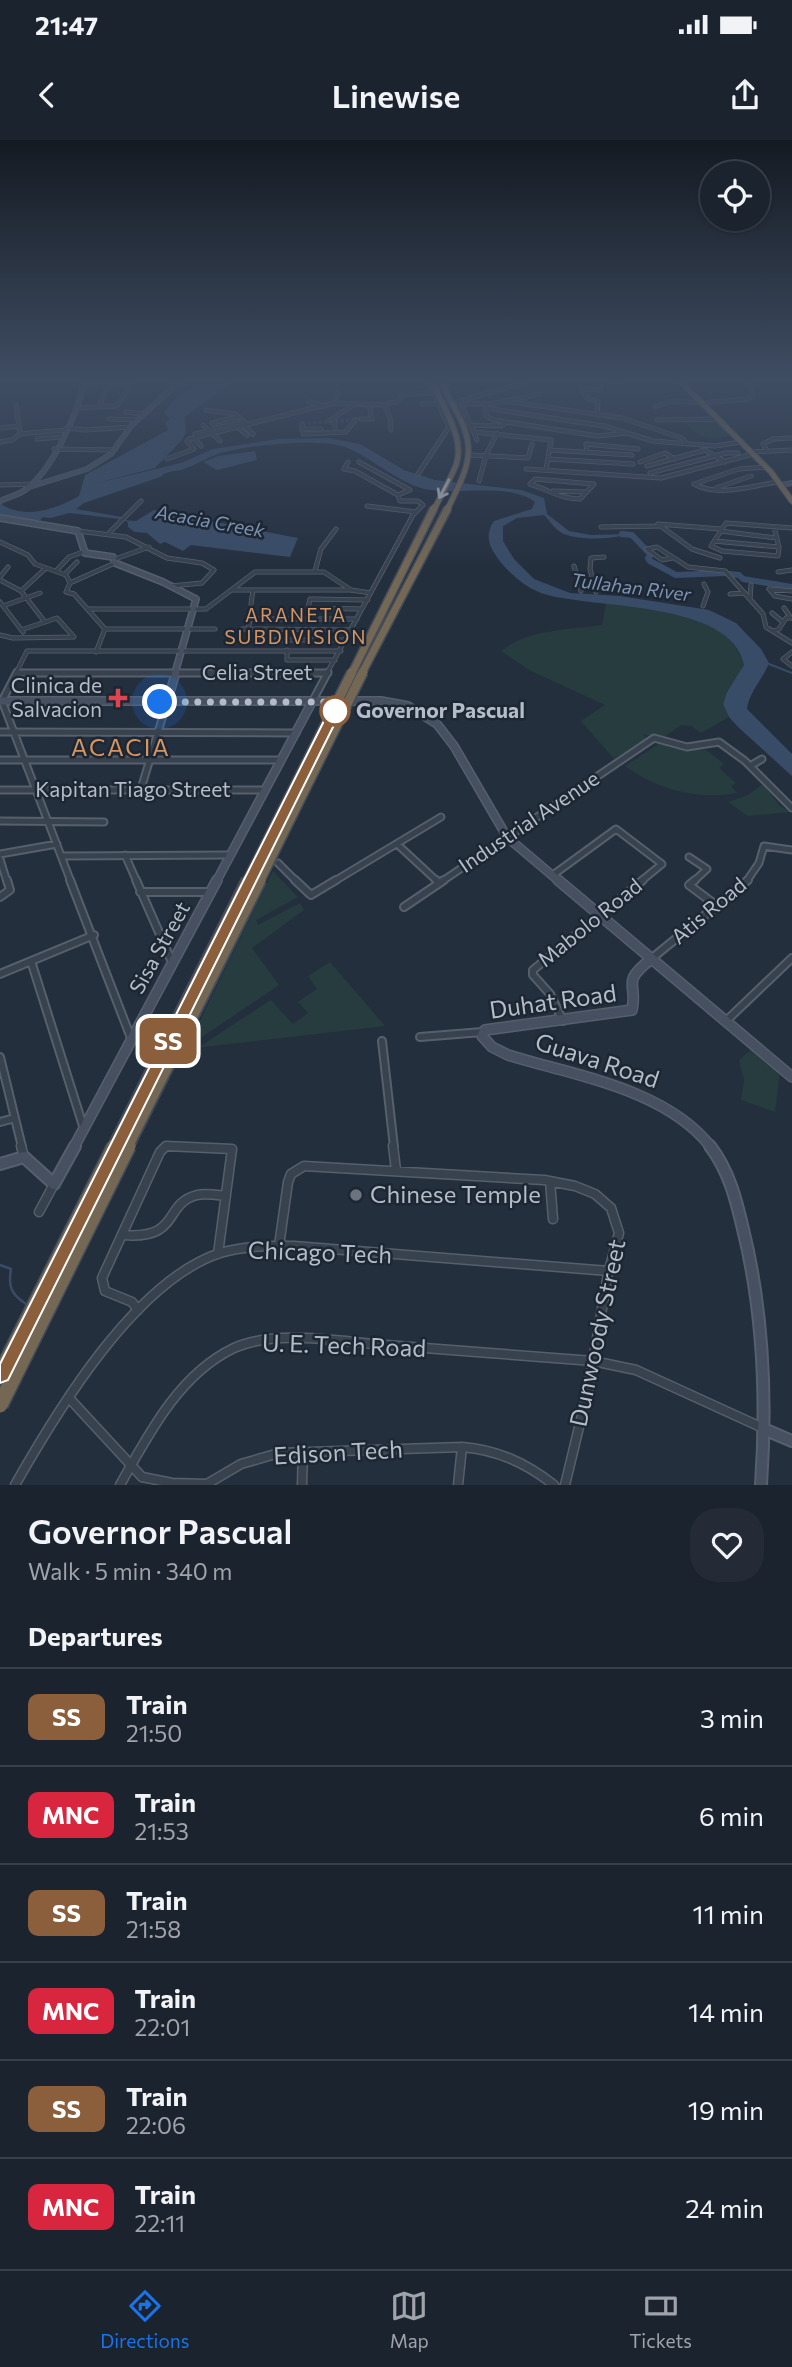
<!DOCTYPE html>
<meta charset="utf-8">
<style>
:root{--surface:#1b232e;--page:#242b36;--text:#f1f3f6;--muted:#a0a4aa;--line:#39404a;--accent:#1a73e8}
body{margin:0;font-family:Commissioner,sans-serif;background:var(--page);color:var(--text);height:100vh;display:flex;flex-direction:column;font-size:26px;white-space:nowrap}
*{box-sizing:border-box;margin:0}
p{font-size:23px;color:var(--muted)}
.icon{flex:none;width:38px;height:38px;fill:none;stroke:currentColor;stroke-width:2;stroke-linecap:round;stroke-linejoin:round}
.map{position:relative;height:1345px;overflow:hidden}
.details{display:flex;flex-direction:column;background:var(--surface);flex:1}
.details>*{flex:none}
.badge{padding:0 14px;border-radius:10px;font-size:24px;line-height:46px}
.tools{position:absolute;left:700px;top:21px;display:grid;gap:14px}
.tools a{display:grid;place-items:center;width:70px;height:70px;border-radius:50%;background:var(--surface);box-shadow:0 2px 5px #0004,0 0 0 2px var(--line);font-size:35px}
.you{position:absolute;width:35px;height:35px;margin:-18px;border:5px solid #fff;border-radius:50%;background:#1a73e8;box-shadow:0 0 0 10px #1a73e833}
.map>.badge{position:absolute;translate:-50% -50%;box-shadow:0 0 0 4px #fff}
h2{padding:0 28px;font-size:26px;line-height:63px}
.round{display:grid;place-items:center;flex:none;width:74px;height:74px;border-radius:28px;background:var(--page)}
.overview{display:flex;align-items:center;justify-content:space-between;height:119px;padding:0 28px}
h1{font-size:33px;font-weight:600;line-height:52px}
ul{padding:0;list-style:none}
li{display:flex;align-items:center;gap:21px;height:98px;padding:0 28px;border-top:2px solid var(--line)}
li div{flex:1}
li b{display:block;font-size:26px}
li em{font-style:normal}
li .badge{min-width:77px;font-weight:700;text-align:center}
.status{display:flex;justify-content:space-between;align-items:center;height:49px;padding:0 35px;background:var(--surface);direction:ltr}
.status svg{height:19px;fill:currentColor}
header{display:flex;justify-content:space-between;align-items:center;height:91px;padding:0 28px;background:var(--surface);font-size:32px;font-weight:600}
.dock{display:flex;justify-content:space-around;align-items:center;height:98px;border-top:2px solid var(--line);background:var(--surface);font-size:19px;color:var(--muted)}
.dock a{display:grid;justify-items:center;gap:4px}
.dock .selected{color:var(--accent)}
.map>svg:first-child{display:block}
.green{fill:#263c3f}
.water{fill:#394c67}
.lines{fill:none;stroke-linecap:round;stroke-linejoin:round}
.stream-far1{stroke:#394c67;stroke-width:2}
.stream{stroke:#394c67;stroke-width:2.5}
.river{stroke:#394c67;stroke-width:6}
.street-tunnel{stroke:#3a4453;stroke-width:3.5;stroke-dasharray:3.5 2;stroke-linecap:butt}
.street-far3-casing{stroke:#565f6c;stroke-width:5}
.street-far2-casing{stroke:#565f6c;stroke-width:9}
.street-far1-casing{stroke:#565f6c;stroke-width:10}
.street-casing{stroke:#565f6c;stroke-width:11}
.secondary-far4-casing{stroke:#565f6c;stroke-width:6}
.secondary-far3-casing{stroke:#565f6c;stroke-width:8}
.secondary-far2-casing{stroke:#565f6c;stroke-width:10}
.secondary-far1-casing{stroke:#565f6c;stroke-width:12}
.secondary-casing{stroke:#565f6c;stroke-width:14}
.highway-casing{stroke:#434c59;stroke-width:7}
.street-far3{stroke:#38414e;stroke-width:3.5}
.street-far2{stroke:#38414e;stroke-width:5}
.street-far1{stroke:#38414e;stroke-width:6}
.street{stroke:#38414e;stroke-width:8}
.secondary-far4{stroke:#465061;stroke-width:4.5}
.secondary-far3{stroke:#465061;stroke-width:5}
.secondary-far2{stroke:#465061;stroke-width:7}
.secondary-far1{stroke:#465061;stroke-width:9}
.secondary{stroke:#465061;stroke-width:10}
.highway{stroke:#746855;stroke-width:5}
.rail-far1{stroke:#5a6575;stroke-width:2;stroke-dasharray:4.5 4.5;stroke-linecap:butt}
.rail{stroke:#5a6575;stroke-width:2.5;stroke-dasharray:10 10;stroke-linecap:butt}
.highway-bridge-far4-casing{stroke:#434c59;stroke-width:7;stroke-linecap:butt}
.highway-bridge-far3-casing{stroke:#434c59;stroke-width:10;stroke-linecap:butt}
.highway-bridge-far2-casing{stroke:#434c59;stroke-width:12;stroke-linecap:butt}
.highway-bridge-far1-casing{stroke:#434c59;stroke-width:15;stroke-linecap:butt}
.highway-bridge-casing{stroke:#434c59;stroke-width:18;stroke-linecap:butt}
.highway-bridge-far4{stroke:#746855;stroke-width:5}
.highway-bridge-far3{stroke:#746855;stroke-width:7}
.highway-bridge-far2{stroke:#746855;stroke-width:9}
.highway-bridge-far1{stroke:#746855;stroke-width:11}
.highway-bridge{stroke:#746855;stroke-width:15}
.oneway{stroke:#aeb4bd}
.line{fill:#8b5e3c;stroke:#fff;stroke-width:2}
.walk{stroke:#b4bcc9;stroke-width:7;stroke-dasharray:0 12.6}
.health-dot{fill:#e0444e;stroke:#1d2633;stroke-width:2.5}
.stop-dot{fill:#fff;stroke:#8b5e3c;stroke-width:3.5}
.worship-dot{fill:#6b7280;stroke:#1d2633;stroke-width:2.5}
.labels{text-anchor:middle;stroke-width:5;stroke-linejoin:round;paint-order:stroke}
.far-water-label{font-size:19px;font-style:italic;fill:#7c92b1;stroke:#1d2633}
.far-neighbourhood-label{font-size:19px;letter-spacing:2px;fill:#d59563;stroke:#1d2633}
.street-label{font-size:21px;fill:#b4bcc9;stroke:#1d2633}
.poi-label{font-size:21px;fill:#b4bcc9;stroke:#1d2633;text-anchor:end}
.stop-label{font-size:21px;font-weight:bold;fill:#b4bcc9;stroke:#1d2633;text-anchor:start}
.quarter-label{font-size:24px;letter-spacing:2px;fill:#d59563;stroke:#1d2633}
.near-street-label{font-size:24px;fill:#b4bcc9;stroke:#1d2633}
.near-poi-label{font-size:24px;fill:#b4bcc9;stroke:#1d2633;text-anchor:start}
</style>
<div class="status"><b>21:47</b><svg viewBox="0 0 49 12"><path d="M0 12V9h3v3zM5 12V6h3v6zM10 12V3h3v9zM15 12V0h3v12zM26 1h20v11H26zM47 4h2v5h-2z"/></svg></div>
<header><svg class="icon" aria-label="back" viewBox="0 0 24 24"><path d="M15 5l-7 7 7 7"/></svg>Linewise<svg class="icon" aria-label="share" viewBox="0 0 24 24"><path d="M12 15V3M7 8l5-5 5 5M5 13v7h14v-7"/></svg></header>
<div class="map">
<svg width="792" height="1345" viewBox="0 0 792 1345">
<rect width="100%" height="100%" fill="#242f3e"/>
<path class="green" d="M714,280L730,295C708,302 700,298 684,282Z
M606,463C632,467 706,476 724,493C732,500 742,516 744,526L727,552L723,563L729,577L701,593L691,586L681,585L661,599L642,594L647,598L614,619L581,581L605,565L531,531L501,511C529,489 568,490 602,485Z
M660,603L686,610H706L724,624L719,628L736,643L731,646L737,653C696,660 658,650 625,626Z
M763,644L780,666L790,672L748,676L728,662L748,655Z
M273,731L298,757L256,780L258,785L300,763L304,770L252,808L279,845L199,899L202,905L271,860L293,884L308,873L298,862L317,849L308,836L330,822L385,886L186,909Z
M753,908L780,932L775,972L741,960L744,940L739,920Z"/>
<path class="water" d="M226,241H233L185,277L186,292L182,300L155,328L93,344L181,323L213,309L278,299L328,298L360,304L404,330L435,340L521,350L544,358L547,374L569,391L591,395L632,394C611,398 586,402 564,394C556,391 550,381 544,375L517,378L503,386V401L514,419L534,439L570,453L620,456L709,470L736,483L761,509L769,523C763,539 749,552 747,569L792,614V636L738,587L729,577L723,564L727,552L744,525C731,459 591,470 541,453C522,446 503,428 493,411C487,400 487,391 494,381L532,369L535,362C510,342 456,356 425,349C396,342 373,318 345,307C319,298 245,305 218,314C206,318 196,325 184,329C176,332 167,330 160,337L84,363L76,369L122,377L120,379L69,373L51,378L43,377L40,380H21L0,375V363C22,380 55,370 79,356L85,335L168,290L165,283L170,279L164,273L175,259L197,244L220,245Z
M255,311L257,320L217,330L203,322L218,316Z
M154,370L298,398L290,417L191,405L183,411L165,402L160,404L147,393L135,392L128,387V382L122,380L136,381Z"/>
<g class="lines">
<path class="stream-far1" d="M769,524L792,533"/>
<path class="stream" d="M0,1125L11,1129C8,1147 11,1154 26,1164"/>
<path class="river" d="M622,394L632,395L651,415L648,418L650,421L676,435L725,433
M730,434L739,435L743,439L792,447"/>
<path class="street-tunnel" d="M302,284L361,279"/>
<defs>
<path id="street-far3" d="M613,241H621
M581,249L588,259L598,261L597,275
M581,249L600,250L601,241
M504,261L622,278L682,298L687,304
M309,262L324,266
M337,263L335,257L339,252
M702,263L748,259L753,256L750,245
M422,264L453,263L529,241
M486,264V276L494,280L598,296L626,293
M16,265L20,294
M384,265L390,278L391,290
M99,267L109,242
M655,267L672,261L702,263
M76,268L117,266L132,242L84,243
M486,268L604,286L653,301L715,306L741,302
M206,270L235,274L248,285
M126,272L144,274
M109,279L138,280
M361,279H372L369,265
M330,280L352,266
M334,280L335,288
M657,280L718,279
M302,284L303,294L346,292L355,280
M203,285L220,301
M470,285L501,286L506,282
M0,288L19,286
M66,288L85,290L131,287
M216,288L245,282
M246,288L253,294
M240,289L247,295
M302,289H321
M219,292L212,283L238,277
M474,292L551,300L546,330
M20,294L65,290
M195,294L209,291
M194,298L201,306
M37,299L61,297
M477,300L461,264H490L540,254
M0,302L12,300L20,294
M54,309L115,310
M549,310L632,315
M767,311L763,304L773,299L792,298
M587,312L586,304L638,309
M750,312L792,310
M471,315L528,318L532,304
M167,319L194,309L187,301L189,299L334,263L384,265L398,261L401,255L434,253
M548,319L633,324
M348,322L344,329L355,331L398,355
M640,322L665,313L675,319
M647,326L705,310L725,322
M526,329L661,338L753,314
M650,333L726,313H738
M418,334L449,287L428,241
M535,339L594,344L580,359C561,359 549,350 530,344Z
M479,341L486,315L497,293
M694,344C719,358 752,345 779,342
M694,344L739,329L766,327
M0,345L32,344
M716,348L751,336
M553,351L585,352
M367,366L416,372
M601,387L659,386
M774,387L779,407L778,416L722,411L711,406L726,383L792,388
M78,391L126,397L167,418L202,423L214,430L202,443L171,446
M720,391L777,398
M108,394L141,361
M714,401L779,407
M0,402L28,415L35,424L66,435L70,443L66,452L74,454L105,489L96,512
M672,418L662,420L647,409L657,407L688,427L725,431L763,474L766,487L792,503
M720,418L692,409L658,384L721,389
M115,419L149,407
M574,426L581,451
M57,430L69,417L83,412
M315,431L321,409L336,389
M778,432L792,430
M65,434L77,422
M0,437L8,427
M0,440L21,451L45,482
M70,443L115,423
M769,449L775,456L792,459
M769,449L792,451
M233,450H351L371,453
M21,451L46,428
M596,452L590,429L591,418L604,417
M730,454L745,453
M750,458L751,445
M0,462L23,492
M251,464L253,450
M3,466L40,453
M703,466L708,452L704,444
M784,468L791,478
M88,469H206L255,432H324L351,450
M362,469L308,468L310,459L368,460
M772,473L783,482
M250,479H357
M105,489H215
M242,489L352,490
M248,489L252,471
M773,491L779,489L786,478H792
M0,495L13,498L74,497L57,478L21,490
M257,500H347
M287,510V520H335
M792,512L783,519L792,526
M16,533L27,511H341
M17,533H328
M327,533L413,375L423,365L418,361H400L398,355L410,350L359,322"/>
<path id="street-far2" d="M17,532L2,561L71,742
M17,533H328
M312,562L328,532
M0,592L296,593
M0,620H281
M750,626L762,619
M141,649L167,562
M0,650H265
M0,681L104,682
M397,704L438,742
M0,714L57,704
M125,715L137,742
M62,716L230,715
M689,717L707,729L693,742
M0,719L7,742
M278,723L297,742
M553,735L616,689L662,724L640,742
M333,742L441,677
M441,742L654,598L687,607L719,602L745,621L792,668
M746,742L759,723L764,706L792,710"/>
<path id="street-far1" d="M70,740L131,898
M136,740L172,822
M295,740L311,755L336,740
M436,740L439,743
M695,740L689,745L717,766
M140,752H210
M0,757L10,750L7,740
M404,767L444,740
M651,819L748,740
M31,821L84,989
M0,834L94,795
M563,881L550,854L533,835V830L643,740
M726,881L792,818
M420,897L482,892
M382,901L394,1007
M0,917L22,1007
M0,982L15,978
M165,1007H194"/>
<path id="street" d="M21,1006L24,1017
M393,1006L396,1030
M550,1041L553,1079
M39,1072L54,1044
M122,1095C182,1100 162,1064 197,1055C206,1053 217,1055 226,1056
M279,1106L288,1042L291,1034L304,1026L544,1040L575,1046L595,1054L611,1068L619,1093L608,1134L588,1250L565,1345
M138,1170L132,1162L105,1151L102,1138L160,1012L166,1006L232,1009L218,1114
M69,1258L142,1337L172,1343L207,1344L241,1324L279,1313L462,1307C498,1310 526,1323 554,1345
M15,1345C57,1271 135,1141 220,1113C244,1106 269,1105 294,1106L609,1131
M120,1345C148,1295 179,1234 234,1208C275,1189 342,1202 386,1205C455,1210 524,1216 593,1221L636,1230L763,1288
M302,1345L303,1311
M458,1345L462,1307"/>
<path id="secondary-far4" d="M781,345L792,343
M29,347L87,329L111,314L131,286L180,241
M0,361C8,357 18,355 25,350C53,330 77,274 85,241"/>
<path id="secondary-far3" d="M0,378L78,391L85,413L113,417L115,423L163,442L196,459L175,533"/>
<path id="secondary-far2" d="M0,561H381L408,566L437,584L454,606L507,697L560,742
M167,562L176,532
M216,742L312,562"/>
<path id="secondary-far1" d="M558,740L792,937
M651,819C620,844 638,842 632,870L485,890L482,896L492,907L508,915C576,936 666,949 711,1007
M74,1007L217,740"/>
<path id="secondary" d="M710,1006C729,1031 736,1059 743,1089C764,1174 767,1258 761,1345
M0,1024L24,1017L54,1044L75,1006
M766,1290L792,1301"/>
<path id="highway" d="M442,241L447,254
M680,241L771,332L792,361"/>
</defs>
<use href="#street-far3" class="street-far3-casing"/>
<use href="#street-far2" class="street-far2-casing"/>
<use href="#street-far1" class="street-far1-casing"/>
<use href="#street" class="street-casing"/>
<use href="#secondary-far4" class="secondary-far4-casing"/>
<use href="#secondary-far3" class="secondary-far3-casing"/>
<use href="#secondary-far2" class="secondary-far2-casing"/>
<use href="#secondary-far1" class="secondary-far1-casing"/>
<use href="#secondary" class="secondary-casing"/>
<use href="#highway" class="highway-casing"/>
<use href="#street-far3" class="street-far3"/>
<use href="#street-far2" class="street-far2"/>
<use href="#street-far1" class="street-far1"/>
<use href="#street" class="street"/>
<use href="#secondary-far4" class="secondary-far4"/>
<use href="#secondary-far3" class="secondary-far3"/>
<use href="#secondary-far2" class="secondary-far2"/>
<use href="#secondary-far1" class="secondary-far1"/>
<use href="#secondary" class="secondary"/>
<use href="#highway" class="highway"/>
<path class="rail-far1" d="M114,1007L335,571"/>
<path class="rail" d="M0,1232L115,1006"/>
<defs>
<path id="highway-bridge-far4" d="M433,241C441,267 466,297 456,325C450,340 441,355 434,370
M447,254C477,305 474,317 447,370"/>
<path id="highway-bridge-far3" d="M352,533L434,368
M362,533L448,368"/>
<path id="highway-bridge-far2" d="M247,742L352,532
M259,742L363,532"/>
<path id="highway-bridge-far1" d="M114,1007L248,740
M127,1007L260,740"/>
<path id="highway-bridge" d="M0,1235L115,1006
M0,1265L128,1006"/>
</defs>
<use href="#highway-bridge-far4" class="highway-bridge-far4-casing"/>
<use href="#highway-bridge-far3" class="highway-bridge-far3-casing"/>
<use href="#highway-bridge-far2" class="highway-bridge-far2-casing"/>
<use href="#highway-bridge-far1" class="highway-bridge-far1-casing"/>
<use href="#highway-bridge" class="highway-bridge-casing"/>
<use href="#highway-bridge-far4" class="highway-bridge-far4"/>
<use href="#highway-bridge-far3" class="highway-bridge-far3"/>
<use href="#highway-bridge-far2" class="highway-bridge-far2"/>
<use href="#highway-bridge-far1" class="highway-bridge-far1"/>
<use href="#highway-bridge" class="highway-bridge"/>
</g>
<defs><path id="oneway-shaft" d="M-6 0H5M1.5-3L5.5 0L1.5 3" fill="none" stroke-width="1.6" stroke-linecap="round" stroke-linejoin="round" transform="scale(1.75)"/></defs>
<use class="oneway" href="#oneway-shaft" transform="translate(444 349) rotate(118)"/>
<linearGradient id="sky" x2="0" y2="1"><stop stop-color="#141a22"/><stop offset="0.56" stop-color="#3f4d63"/><stop offset="1" stop-color="#3f4d63" stop-opacity="0"/></linearGradient>
<rect width="792" height="429" fill="url(#sky)"/>
<path class="line" d="M335,567L341,571L8,1240L0,1243V1224L329,571Z"/>
<g class="lines">
<path class="walk" d="M160,562H340L335,571"/>
</g>
<path class="health-dot" d="M114.5 547.5h7v7h7v7h-7v7h-7v-7h-7v-7h7z"/>
<circle class="stop-dot" cx="335" cy="571" r="14"/>
<circle class="worship-dot" cx="356" cy="1055" r="7"/>
<g class="labels">
<g class="far-water-label">
<text transform="translate(210 381) rotate(10)" y="7">Acacia Creek</text>
<text transform="translate(631 447) rotate(7)" y="7">Tullahan River</text>
</g>
<g class="far-neighbourhood-label">
<text x="296" y="482">ARANETA<tspan x="296" dy="22">SUBDIVISION</tspan></text>
</g>
<g class="street-label">
<text x="257" y="540">Celia Street</text>
<text x="133" y="657">Kapitan Tiago Street</text>
<text transform="translate(529 682) rotate(-34)" y="7">Industrial Avenue</text>
<text transform="translate(709 771) rotate(-40)" y="7">Atis Road</text>
<text transform="translate(590 783) rotate(-39)" y="7">Mabolo Road</text>
<text transform="translate(160 808) rotate(-61)" y="7">Sisa Street</text>
</g>
<g class="poi-label">
<text x="102" y="553">Clinica de<tspan x="102" dy="24">Salvacion</tspan></text>
</g>
<g class="stop-label">
<text x="356" y="578">Governor Pascual</text>
</g>
<g class="quarter-label">
<text x="121" y="616">ACACIA</text>
</g>
<g class="near-street-label">
<text transform="translate(553 862) rotate(-8)" y="8">Duhat Road</text>
<text transform="translate(597 921) rotate(18)" y="8">Guava Road</text>
<text transform="translate(320 1113) rotate(2)" y="8">Chicago Tech</text>
<text transform="translate(598 1193) rotate(-78)" y="8">Dunwoody Street</text>
<text transform="translate(344 1206) rotate(2)" y="8">U. E. Tech Road</text>
<text transform="translate(338 1313) rotate(-3)" y="8">Edison Tech</text>
</g>
<g class="near-poi-label">
<text x="370" y="1063">Chinese Temple</text>
</g>
</g>
</svg>
<div class="tools">
<a><svg class="icon" aria-label="locate" viewBox="0 0 24 24"><circle cx="12" cy="12" r="6"/><path d="M12 2v4M12 18v4M2 12h4M18 12h4"/></svg></a>
</div>
<div class="you" style="left:160px;top:562px"></div>
<b class="badge" style="left:168px;top:901px;background:#8b5e3c;color:#fff">SS</b>
</div>
<section class="details">
<div class="overview"><div><h1>Governor Pascual</h1><p>Walk · 5 min · 340 m</p></div><a class="round"><svg class="icon" aria-label="heart" viewBox="0 0 24 24"><path d="M12 20l-8-8c-3-5 5-10 8-4 3-6 11-1 8 4z"/></svg></a></div>
<h2>Departures</h2>
<ul>
<li><span class="badge" style="background:#8b5e3c;color:#fff">SS</span><div><b>Train</b><p>21:50</p></div><em>3 min</em></li>
<li><span class="badge" style="background:#d7263d;color:#fff">MNC</span><div><b>Train</b><p>21:53</p></div><em>6 min</em></li>
<li><span class="badge" style="background:#8b5e3c;color:#fff">SS</span><div><b>Train</b><p>21:58</p></div><em>11 min</em></li>
<li><span class="badge" style="background:#d7263d;color:#fff">MNC</span><div><b>Train</b><p>22:01</p></div><em>14 min</em></li>
<li><span class="badge" style="background:#8b5e3c;color:#fff">SS</span><div><b>Train</b><p>22:06</p></div><em>19 min</em></li>
<li><span class="badge" style="background:#d7263d;color:#fff">MNC</span><div><b>Train</b><p>22:11</p></div><em>24 min</em></li>
</ul>
</section>
<nav class="dock">
<a class="selected"><svg class="icon" aria-label="directions" viewBox="0 0 24 24"><path d="M12 3l9 9-9 9-9-9zM9 14v-3h6M13 9l2 2-2 2"/></svg>Directions</a>
<a><svg class="icon" aria-label="map" viewBox="0 0 24 24"><path d="M3 6l6-2 6 2 6-2v14l-6 2-6-2-6 2zM9 4v14M15 6v14"/></svg>Map</a>
<a><svg class="icon" aria-label="tickets" viewBox="0 0 24 24"><path d="M3 7h18v10H3zM15 7v10"/></svg>Tickets</a>
</nav>
